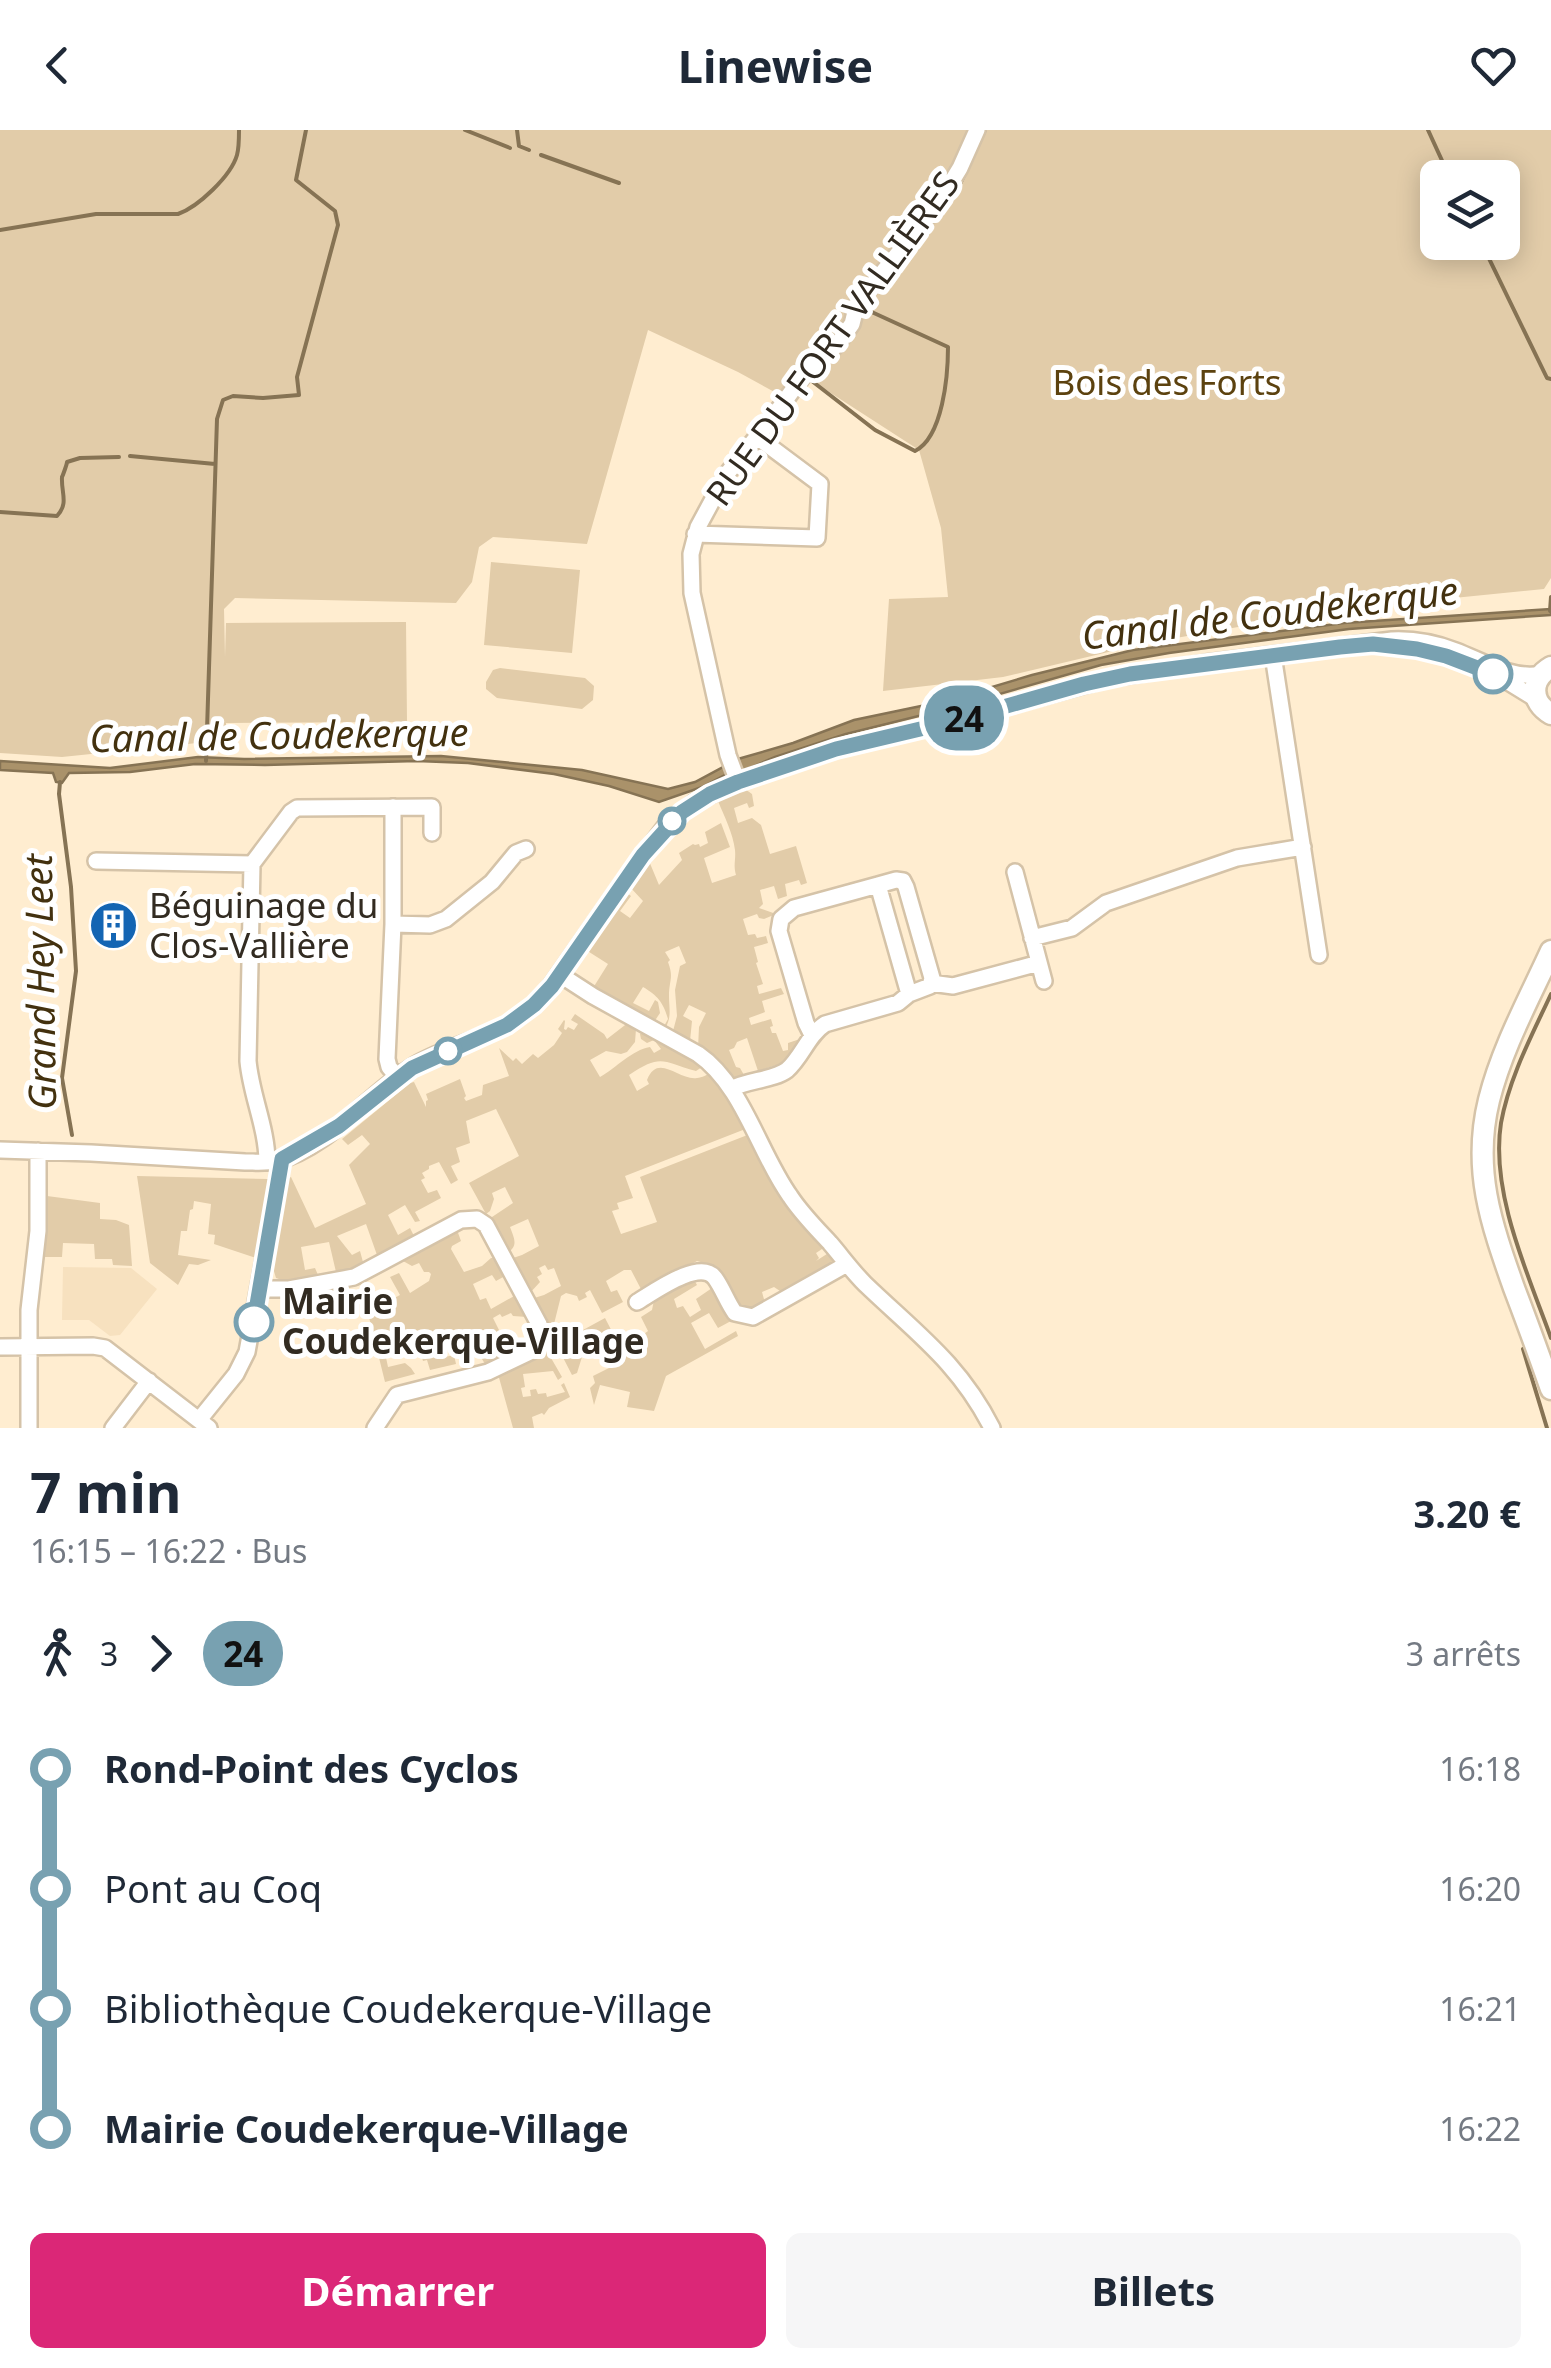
<!DOCTYPE html>
<html lang="fr">
<meta charset="utf-8">
<style>
:root{--surface:#fff;--page:#f6f6f7;--text:#1f2937;--muted:#747a83;--accent:#db2777}
body{margin:0;font-family:"Noto Sans",sans-serif;background:var(--page);color:var(--text);height:100vh;display:flex;flex-direction:column;font-size:38px;white-space:nowrap}
*{box-sizing:border-box;margin:0}
p{font-size:32px;color:var(--muted)}
.icon{flex:none;width:55px;height:55px;fill:none;stroke:currentColor;stroke-width:2;stroke-linecap:round;stroke-linejoin:round}
.map{position:relative;height:1298px;overflow:hidden}
.drawer{display:flex;flex-direction:column;background:var(--surface);flex:1}
.drawer>*{flex:none}
.badge{padding:0 20px;border-radius:32px;font-size:35px;line-height:65px}
.controls{position:absolute;left:1420px;top:30px;display:grid;gap:20px}
.controls a{display:grid;place-items:center;width:100px;height:100px;border-radius:15px;background:var(--surface);box-shadow:0 5px 25px #0003;font-size:50px}
.map>.badge{position:absolute;translate:-50% -50%;box-shadow:0 0 0 5px #fff}
.legs{display:flex;align-items:center;gap:15px;height:110px;padding:0 30px;font-size:32px}
.legs p{margin-inline-start:auto}
.head{display:flex;align-items:center;justify-content:space-between;height:170px;padding:0 30px}
h1{font-size:55px;font-weight:700;line-height:75px}
.button{display:flex;gap:20px;margin-top:auto;padding:20px 30px}
.button a{flex:1;height:115px;border-radius:15px;background:var(--accent);color:#fff;font-size:40px;font-weight:700;line-height:115px;text-align:center}
.button a+a{background:var(--page);color:var(--text)}
ul{padding:0 30px;list-style:none}
li{display:flex;align-items:center;gap:35px;height:120px;font-size:38px}
li i{display:grid;place-items:center;width:15px;height:100%;margin:0 12px;background:currentColor}
li i::after{content:'';width:25px;height:25px;margin:-12px;border:8px solid;border-radius:50%;background:var(--surface)}
li p{margin-inline-start:auto}
li:first-child i{background:linear-gradient(#0000 50%,currentColor 0)}
li:last-child i{background:linear-gradient(currentColor 50%,#0000 0)}
header{display:flex;justify-content:space-between;align-items:center;height:130px;padding:0 30px;background:var(--surface);font-size:45px;font-weight:700}
.map>svg:first-child{display:block}
.built{fill:#f7e1bf}
.green{fill:#e2cca9;fill-rule:evenodd}
.water{fill:#aa926a;stroke:#867354;stroke-width:2.5}
.lines{fill:none;stroke-linecap:round;stroke-linejoin:round}
.stream{stroke:#867354;stroke-width:4}
.minor-casing{stroke:#d5c3a8;stroke-width:20}
.major-casing{stroke:#d5c3a8;stroke-width:25}
.minor{stroke:#fff;stroke-width:15}
.major{stroke:#fff;stroke-width:20}
.line-1-casing{stroke:#fff;stroke-width:22}
.line-1{stroke:#78a1b1;stroke-width:15}
.stop-1-dot{fill:#fff;stroke:#78a1b1;stroke-width:5}
.labels{text-anchor:middle;stroke-width:10;stroke-linejoin:round;paint-order:stroke}
.street-label{font-size:35px;fill:#322b21;stroke:#fff}
.park-label{font-size:35px;fill:#5c420f;stroke:#fff}
.poi-label{font-size:35px;fill:#322b21;stroke:#fff;text-anchor:start}
.stop-label{font-size:35px;font-weight:bold;fill:#322b21;stroke:#fff;text-anchor:start}
.water-label{font-size:38px;font-style:italic;fill:#43310f;stroke:#fff}
</style>
<header><svg class="icon" aria-label="back" viewBox="0 0 24 24"><path d="M15 5l-7 7 7 7"/></svg>Linewise<svg class="icon" aria-label="heart" viewBox="0 0 24 24"><path d="M12 20l-8-8c-3-5 5-10 8-4 3-6 11-1 8 4z"/></svg></header>
<div class="map">
<svg width="1551" height="1298" viewBox="0 0 1551 1298">
<rect width="100%" height="100%" fill="#ffedd0"/>
<path class="built" d="M63,1137L131,1138L157,1159L120,1205L110,1206L89,1190H62Z"/>
<path class="green" d="M0,0H1551V448L1544,459L1414,472L1289,488L1142,514L1003,547L883,561L889,469L948,467L941,398L919,320L806,247L780,265L738,242L648,200L587,414L493,407L479,417L472,452L456,473L235,468L224,479L225,527L226,493L406,492L407,592L226,593V610L62,627L0,623ZM1438,48H1502V112H1438Z
M491,432L580,440L572,523L484,515Z
M500,538L585,548L594,556L593,570L582,579L497,568L486,559V552L493,540Z
M745,659L752,664L754,676L749,678L747,673L734,678L738,693L752,688L761,695L770,724L796,716L807,753L801,755L799,750L785,754L787,766L778,769L774,756L760,760L763,774L759,778L776,784L764,789L759,788L757,784L743,789L748,805L755,804L757,808L766,806L768,813L754,817L758,832L756,833L763,854L757,856L759,864L781,858L784,864L762,871L765,882L749,888L751,895L771,889L773,896L770,897L772,903H776L783,921L788,920V913L803,908L783,933L758,941L747,908L737,912L734,918L729,920L736,937L740,938L744,945L732,950L719,932L698,918L699,897L706,883L689,875L683,886L692,891L690,911L673,901L677,886L675,860L680,836L686,833L679,816L665,822L670,830L668,832C674,848 669,850 669,866C669,880 672,886 665,899L663,898L668,889C663,872 658,866 643,857L633,873L649,881L655,870L658,872L660,883L654,892L593,858L608,834L586,820L627,763L631,766L620,781L630,788L643,771L630,757L649,731L659,755L682,730L679,723L693,714L695,715L699,714L700,717L708,713L705,702L721,693L730,717L704,728L712,753L736,745C733,735 736,730 735,720C733,703 724,686 718,671Z
M575,884L604,904L607,909L629,892L636,899L635,912L627,922L621,924L606,921L590,930L600,947C616,938 632,920 650,917L654,923L661,919L654,910L647,913L641,909L640,904L644,900L701,934L702,937L696,941C662,932 662,923 629,945L637,961L649,954L647,950C658,922 679,951 697,948C702,948 707,944 712,943L748,998L625,1046L633,1068L617,1073L619,1079L612,1081L621,1104L657,1092L640,1047L750,1004L825,1117L816,1123L819,1128L816,1131L830,1122L837,1130L783,1163L774,1157L762,1162L765,1173L751,1181L739,1178L716,1136L697,1131L642,1161L631,1140H624L606,1151L611,1162L617,1160L623,1172L602,1183L590,1160L585,1163L587,1167L579,1171L577,1166L566,1163L561,1166L553,1198L555,1202L551,1204L531,1169L544,1165L561,1156L554,1138L548,1140L545,1135L539,1138L542,1144L537,1147L540,1152L529,1164L510,1129L522,1125L539,1116L528,1089L510,1097C514,1108 519,1116 507,1123L489,1089L513,1073L505,1057L492,1063L494,1069L490,1081L486,1084L469,1053L519,1026L496,979L466,991L470,1013L456,1018L460,1032L451,1036L458,1050L451,1054L439,1032L429,1036V1039L422,1043L425,1048L421,1050L428,1063L437,1060L441,1068L415,1082L420,1091L415,1092L405,1075L388,1085L398,1105L410,1098L414,1106L377,1125L366,1094L337,1106L352,1125L360,1121L363,1132L348,1140L336,1142L329,1112L301,1117L305,1140L315,1138L318,1145L285,1151L276,1148L273,1138L289,1048L291,1047L315,1098L366,1074L349,1035L370,1014L362,1005L348,1015L342,1009L410,953L414,952L426,977V971L428,970L426,964L460,949L466,966L464,968L466,971L482,965L483,955L509,946L499,918L513,931L516,928L522,934L533,924L538,928L554,915L562,903L558,899L564,890L565,891L564,899L566,900L568,897L574,900L578,894L571,890Z
M137,1046L268,1049L256,1128L214,1114L215,1105L208,1104L211,1074L194,1071L193,1079L190,1080L187,1101H181L178,1125L211,1130L198,1135L189,1134L178,1155L150,1133Z
M47,1066L100,1073V1089L116,1090L129,1095L132,1136L113,1135L112,1129H95L94,1114L63,1113L62,1127H45Z
M457,1100L461,1111L452,1116L451,1119L464,1142L482,1136L491,1128H495L505,1146L496,1151L492,1145L473,1154L480,1170L486,1168L491,1179L516,1165L527,1187L513,1186L511,1183L502,1187L500,1184L493,1188L505,1212L516,1207L519,1211L527,1207L530,1199L532,1198V1206L527,1212L485,1234L473,1214L468,1222L463,1201L437,1206L438,1221L443,1220L445,1227L454,1225L456,1234L430,1240L427,1230L423,1231L418,1214L407,1216V1208L389,1213L390,1216L384,1218L388,1237L405,1233L411,1238L415,1244L385,1252L363,1163L369,1160L379,1176L400,1165L390,1147L399,1143L410,1163L429,1151L431,1144L429,1142H424L419,1133L412,1136L403,1131Z
M693,1148L697,1155L674,1169L677,1178L683,1176L690,1187L701,1180L696,1169L712,1158L730,1188L731,1191L718,1198L709,1183L691,1193L705,1219L736,1201L738,1206L666,1246L654,1281L627,1277L630,1262L600,1255L594,1275L590,1258L595,1253L593,1246L609,1238L599,1221V1215L594,1209L587,1214L588,1218L580,1223L582,1227L577,1243L572,1245L554,1210L558,1208L561,1212L605,1188L619,1215L629,1211L634,1216L646,1209L644,1204L648,1201L641,1187L652,1180L654,1170Z
M543,1219L547,1221L562,1247L558,1250L553,1241L523,1244L525,1257L521,1258L523,1267L531,1266L530,1260L536,1259L538,1264L546,1263L547,1267L565,1262L561,1255L564,1253L570,1267L549,1278L544,1285L542,1283L532,1287L534,1298H513L498,1244Z"/>
<path class="water" d="M1551,479V485L1349,499L1169,523L1101,535L947,579L846,604L775,627L741,642L727,644L702,657L659,672L609,656L554,644L468,633L417,631L265,635L195,634L130,642L69,643L62,653L56,652L53,643L0,640V631L110,638L198,627L244,629L441,626L582,640L668,659L695,652L738,629L793,613L854,590L945,571L1032,545L1133,520L1344,493Z"/>
<g class="lines">
<path class="stream" d="M465,0L510,18
M517,0L519,16L529,20
M1428,0L1450,48
M541,25L619,53
M946,75L960,54L985,0
M0,100L96,84H178C198,77 231,46 237,25C239,18 239,8 239,0
M1481,112L1547,248L1551,249
M808,248L875,300L915,321C943,307 948,245 948,217L863,178L864,176
M130,326L215,334
M0,382L57,386C69,373 61,363 62,347C63,345 67,334 67,332L80,328L119,327
M1550,481L1551,467
M206,631L217,289L223,270L233,266L263,268L299,265L297,247L338,95L335,81L296,50L306,0
M60,652L59,664L71,757L76,841L62,948L72,1005
M1551,864C1532,905 1509,948 1501,993C1490,1062 1528,1144 1551,1208
M1523,1219L1547,1298"/>
<defs>
<path id="minor" d="M695,404L817,408L820,354L757,307
M1273,525L1319,825
M1497,545L1536,569
M738,652L728,625L692,463L691,424L698,397L726,345L773,287L811,235L829,223L839,212L852,194L857,174L938,74L960,38L977,0
M393,677V794L387,929L389,937L398,948
M96,731L252,734
M1015,742L1044,851
M393,794L430,795L446,789L492,752L516,723L526,719
M1032,808L1072,798L1106,773L1237,728L1303,717
M559,844L593,866L698,924C743,955 759,1023 790,1066C801,1083 816,1098 830,1113C842,1127 852,1141 865,1154C916,1203 959,1233 992,1298
M931,853L953,856L1039,833
M812,905L806,893L779,801L781,789L794,778L878,755
M731,959C747,950 774,950 787,940C802,927 808,905 825,894L898,873L909,864L930,856L932,848L906,757L903,751L896,750L878,755L909,864
M0,1020L91,1023L245,1032C255,1032 266,1033 276,1031C328,1019 371,961 415,935C462,908 510,907 548,860L625,750L664,698L695,672L738,652L846,616L941,594L1106,549L1206,533L1392,510C1414,509 1435,513 1456,521C1482,531 1513,550 1541,544
M267,1032C267,998 251,965 248,931L252,734L291,682L297,678L432,677V703
M260,1159H289L354,1147L461,1090L477,1089L486,1095L539,1194C543,1204 540,1213 532,1221L488,1242L397,1265L375,1298
M637,1172C654,1162 700,1128 715,1148C723,1159 727,1172 735,1183L753,1187L847,1134
M0,1217L93,1216L105,1218L209,1298
M199,1290L236,1244L247,1222L282,1029
M29,1298V1180L38,1101V1021
M113,1298L149,1251"/>
<path id="major" d="M1551,537C1530,549 1530,572 1551,584
M1551,821C1529,869 1502,918 1489,970C1472,1039 1491,1093 1514,1158C1527,1192 1539,1225 1551,1259"/>
</defs>
<use href="#minor" class="minor-casing"/>
<use href="#major" class="major-casing"/>
<use href="#minor" class="minor"/>
<use href="#major" class="major"/>
</g>
<g class="lines">
<defs>
<path id="line-1" d="M254,1192L282,1029L339,996L412,938L507,895L534,875L552,856L643,725L682,682L710,664L738,652L836,619L954,591L1084,554L1130,544L1340,517L1373,514L1417,519L1446,526L1493,544"/>
</defs>
<use href="#line-1" class="line-1-casing"/>
<use href="#line-1" class="line-1"/>
</g>
<defs>
<symbol id="building-disc" viewBox="-11 -11 22 22"><circle r="9.5" fill="#1465b3" stroke="#fff"/><path d="M-4-6H4V6H1V3H-1V6H-4ZM-2.5-4.3h1.7v1.8h-1.7ZM.8-4.3h1.7v1.8H.8ZM-2.5-1h1.7V.8h-1.7ZM.8-1h1.7V.8H.8Z" fill="#fff"/></symbol>
</defs>
<g fill-rule="evenodd">
<use href="#building-disc" x="86" y="768" width="55" height="55"/>
</g>
<g class="stop-1-dot">
<circle cx="1493" cy="544" r="18"/>
<circle cx="672" cy="691" r="12"/>
<circle cx="448" cy="921" r="12"/>
<circle cx="254" cy="1192" r="18"/>
</g>
<g class="labels">
<g class="street-label">
<text transform="translate(833 209) rotate(-54)" y="12">RUE DU FORT VALLIÈRES</text>
</g>
<g class="park-label">
<text x="1167" y="265">Bois des Forts</text>
</g>
<g class="poi-label">
<text x="149" y="788">Béguinage du<tspan x="149" dy="40">Clos-Vallière</tspan></text>
</g>
<g class="stop-label">
<text x="282" y="1184">Mairie<tspan x="282" dy="40">Coudekerque-Village</tspan></text>
</g>
<g class="water-label">
<text transform="translate(1270 484) rotate(-7)" y="13">Canal de Coudekerque</text>
<text transform="translate(279 606) rotate(-1)" y="13">Canal de Coudekerque</text>
<text transform="translate(41 852) rotate(-91)" y="13">Grand Hey Leet</text>
</g>
</g>
</svg>
<div class="controls">
<a><svg class="icon" aria-label="layers" viewBox="0 0 24 24"><path d="M12 4l9 5-9 5-9-5zM3 14l9 5 9-5"/></svg></a>
</div>
<b class="badge" style="left:964px;top:588px;background:#78a1b1;color:#111">24</b>
</div>
<section class="drawer">
<div class="head"><div><h1>7 min</h1><p>16:15 – 16:22 · Bus</p></div><b>3.20 €</b></div>
<div class="legs"><svg class="icon" aria-label="walk" viewBox="0 0 24 24"><circle cx="13" cy="4" r="2"/><path d="M13 8l-2 6 4 7M11 14l-3 7M7 12l3-4h3l4 4"/></svg>3<svg class="icon" aria-label="forward" viewBox="0 0 24 24"><path d="M9 5l7 7-7 7"/></svg><b class="badge" style="background:#78a1b1;color:#111">24</b><p>3 arrêts</p></div>
<ul>
<li><i style="color:#78a1b1"></i><b>Rond-Point des Cyclos</b><p>16:18</p></li>
<li><i style="color:#78a1b1"></i><span>Pont au Coq</span><p>16:20</p></li>
<li><i style="color:#78a1b1"></i><span>Bibliothèque Coudekerque-Village</span><p>16:21</p></li>
<li><i style="color:#78a1b1"></i><b>Mairie Coudekerque-Village</b><p>16:22</p></li>
</ul>
<div class="button"><a>Démarrer</a><a>Billets</a></div>
</section>
